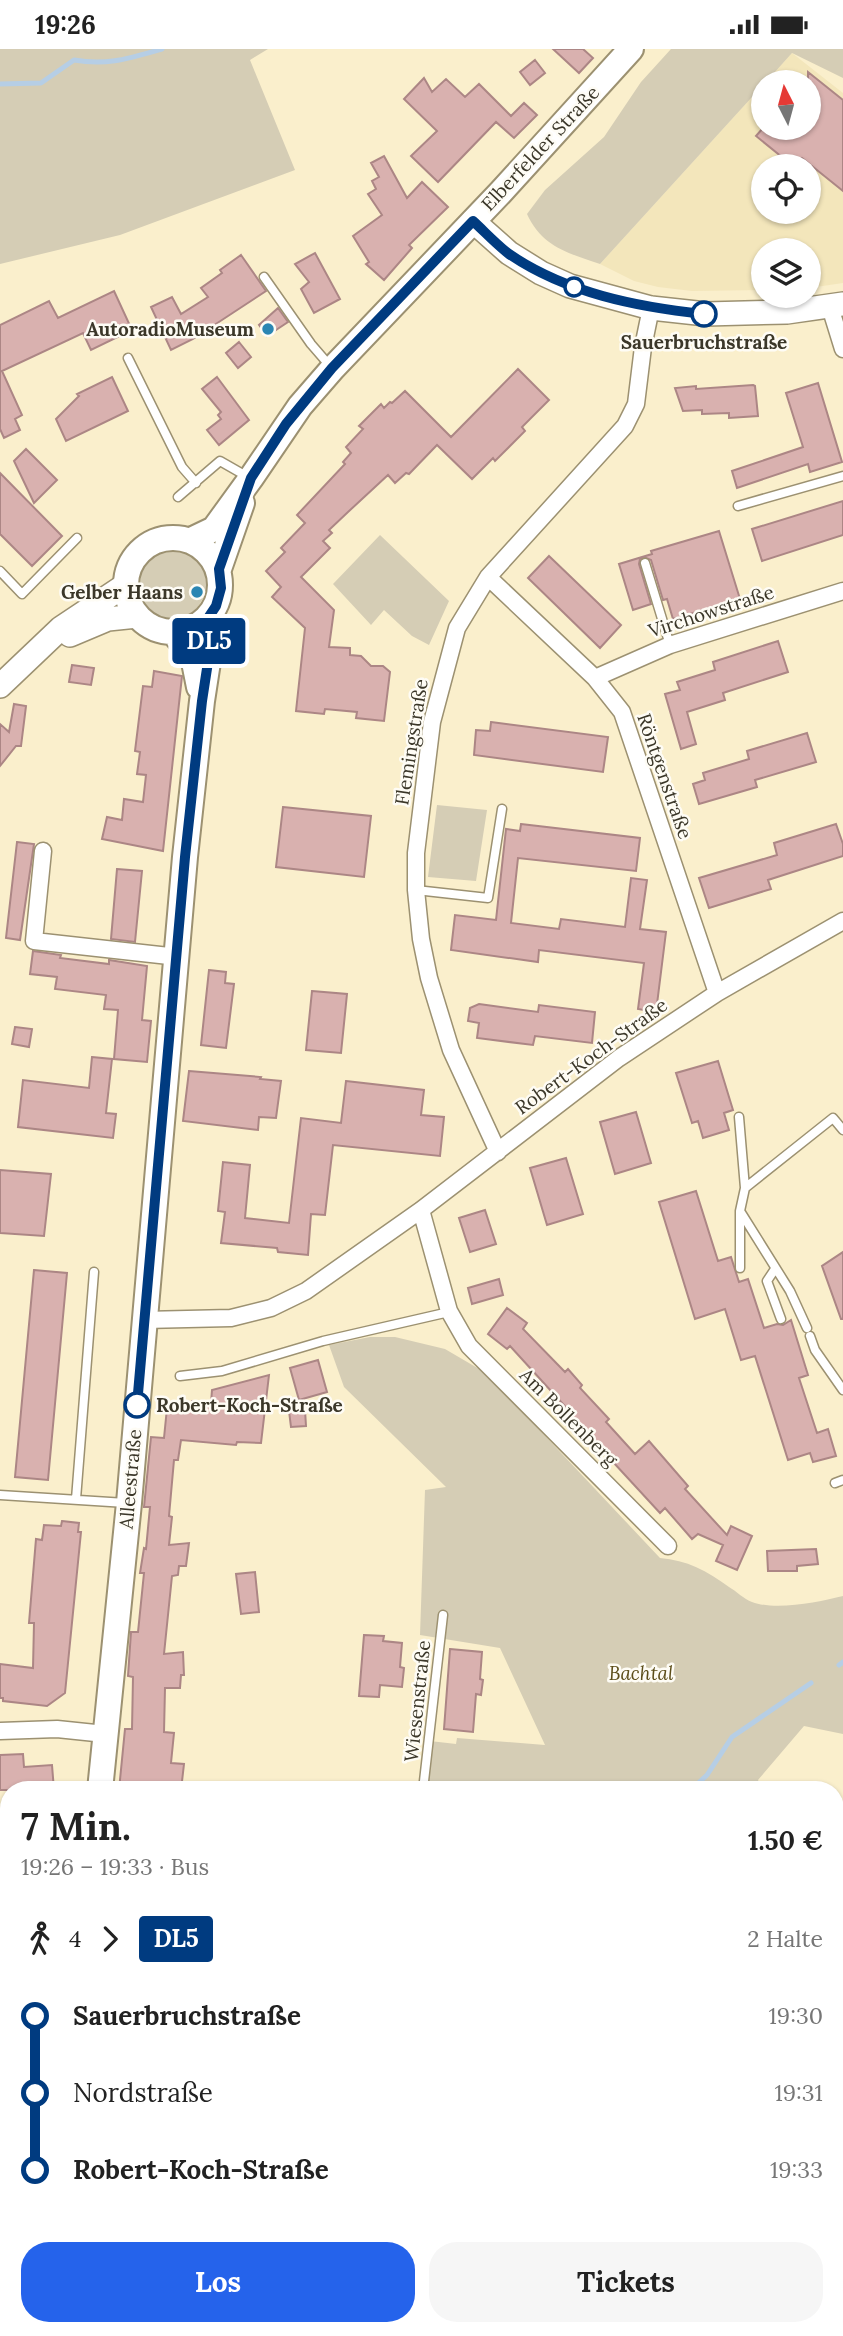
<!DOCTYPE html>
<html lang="de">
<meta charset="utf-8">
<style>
:root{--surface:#fff;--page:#f6f6f6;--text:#222;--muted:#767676;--accent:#2563eb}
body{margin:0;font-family:Lora,serif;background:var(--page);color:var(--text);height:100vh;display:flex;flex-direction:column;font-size:26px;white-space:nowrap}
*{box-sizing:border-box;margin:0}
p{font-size:23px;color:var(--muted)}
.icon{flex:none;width:38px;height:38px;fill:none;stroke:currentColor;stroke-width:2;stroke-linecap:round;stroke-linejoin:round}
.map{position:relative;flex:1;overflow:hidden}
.side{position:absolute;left:0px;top:1732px;width:844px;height:555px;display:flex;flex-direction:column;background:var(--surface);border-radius:28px 28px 0 0;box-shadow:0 2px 5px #0004}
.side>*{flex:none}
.badge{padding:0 14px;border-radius:5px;font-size:24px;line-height:46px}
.needle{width:46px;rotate:354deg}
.tools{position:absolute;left:751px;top:21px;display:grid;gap:14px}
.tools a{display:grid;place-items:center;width:70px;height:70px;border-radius:50%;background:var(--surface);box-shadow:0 2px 5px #0004;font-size:35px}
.map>.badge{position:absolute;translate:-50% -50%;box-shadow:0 0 0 4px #fff}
.legs{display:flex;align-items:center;gap:10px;height:77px;padding:0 21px;font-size:23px}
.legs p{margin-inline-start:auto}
.head{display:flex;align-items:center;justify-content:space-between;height:119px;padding:0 21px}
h1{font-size:38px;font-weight:800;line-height:52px}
.action{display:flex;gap:14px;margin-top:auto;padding:14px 21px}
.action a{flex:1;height:80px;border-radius:28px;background:var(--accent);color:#fff;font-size:28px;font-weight:800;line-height:80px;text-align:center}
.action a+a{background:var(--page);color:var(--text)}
ul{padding:0 21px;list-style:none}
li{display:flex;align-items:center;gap:24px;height:77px;font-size:26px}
li i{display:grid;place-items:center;width:10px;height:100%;margin:0 9px;background:currentColor}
li i::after{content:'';width:18px;height:18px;margin:-9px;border:5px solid;border-radius:50%;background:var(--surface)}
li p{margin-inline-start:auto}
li:first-child i{background:linear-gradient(#0000 50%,currentColor 0)}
li:last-child i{background:linear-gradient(currentColor 50%,#0000 0)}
.status{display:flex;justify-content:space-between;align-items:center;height:49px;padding:0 35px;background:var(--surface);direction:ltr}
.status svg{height:19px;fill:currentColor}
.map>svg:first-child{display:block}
.built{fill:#f3e6bb;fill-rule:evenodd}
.green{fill:#d5cdb5}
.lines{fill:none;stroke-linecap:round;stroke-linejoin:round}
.stream{stroke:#b6cee5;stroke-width:5}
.building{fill:#d9b1af;stroke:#ac8685;stroke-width:2}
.lane-casing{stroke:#9c9171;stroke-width:11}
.street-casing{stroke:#9c9171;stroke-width:19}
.secondary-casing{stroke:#9c9171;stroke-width:26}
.primary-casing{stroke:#9c9171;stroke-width:28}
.lane{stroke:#fff;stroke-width:8}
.street{stroke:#fff;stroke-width:16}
.secondary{stroke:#fff;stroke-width:23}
.primary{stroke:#fff;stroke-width:24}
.line-1-casing{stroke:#fff;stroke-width:16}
.line-1{stroke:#003b80;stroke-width:10}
.stop-1-dot{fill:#fff;stroke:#003b80;stroke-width:3.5}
.poi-dot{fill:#2b86b3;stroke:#fefcf5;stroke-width:2.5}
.labels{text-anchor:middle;stroke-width:5;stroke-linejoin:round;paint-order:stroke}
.street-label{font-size:19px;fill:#3b3729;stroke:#fefcf5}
.poi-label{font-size:19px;font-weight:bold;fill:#3b3729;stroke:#fefcf5;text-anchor:end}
.stop-label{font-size:19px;font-weight:bold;fill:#3b3729;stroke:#fefcf5}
.park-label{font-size:19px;font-style:italic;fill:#5c4d19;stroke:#fefcf5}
</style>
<div class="status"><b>19:26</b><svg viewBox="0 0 49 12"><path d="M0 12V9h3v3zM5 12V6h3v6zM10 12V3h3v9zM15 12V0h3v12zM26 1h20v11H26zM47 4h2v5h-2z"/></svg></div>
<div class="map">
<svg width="843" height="2287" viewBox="0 0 843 2287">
<rect width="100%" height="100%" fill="#faefcc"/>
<path class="built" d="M792,4L843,44V234L809,239L808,201H763V241L692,242L658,238L634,232L600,215L763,36V79H808V33H766ZM763,117H808V163H763Z"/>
<path class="green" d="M0,0H268L250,11L295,121L120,186L0,215Z
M671,0H843V29L792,4L766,33H763V36L600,215C568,204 542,198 527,165L545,141L604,88L641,33Z
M380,486L449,552L429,596L412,587L384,561L371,576L333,535Z
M179,500C214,518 216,540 189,568C182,569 173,571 167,570C134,565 128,520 157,504C162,501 172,501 179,500Z
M437,756L487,761L476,832L428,828Z
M370,1288H395L445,1300L486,1324L660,1509C687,1511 707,1522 729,1538C736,1542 744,1550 752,1553C776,1562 819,1553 843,1547V1685L804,1677L758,1731L763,1741H426L430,1692L456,1695L457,1689L545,1696L500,1599L420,1586L425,1441L446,1438L344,1338L329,1296Z
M9,1785V2205L0,2204V1786Z"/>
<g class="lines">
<path class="stream" d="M0,35L41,34L74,11C108,17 130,9 162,0
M839,1616L843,1613
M691,1741L707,1726L732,1688L811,1634"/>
</g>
<path class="building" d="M553,0H583L593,9L579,24Z
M535,11L545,24L530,36L520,23Z
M808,23L843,51V142L802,109L793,117L756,87L763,79H808Z
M424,29L432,43L446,30L465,48L479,35L511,67L524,54L537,66L514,89L496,73L438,133L411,107L437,82L404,50Z
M384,107L407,149L422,133L448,158L409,196L412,199L384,231L366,215L369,213L353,187L382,166L368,145L376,140L372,132L379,128L371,114Z
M315,204L340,250L314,264L301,240L309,233L295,215Z
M241,206L266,242L193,290L171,301L151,258L172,248L181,265L208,248L201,239L222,224L220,221Z
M114,242L132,281L91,301L83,284L2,322L22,366L15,370L20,381L4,389L0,380V276L49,252L58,269Z
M278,259L288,273L267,287L259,276Z
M239,293L251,308L238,319L226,304Z
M518,320L549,351L522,378L525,382L495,412L493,409L472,430L437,396L409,425L406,424L395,434L388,426L348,463L329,481L332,484L323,492L330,499L301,528L334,561L329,598L350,599V606L361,607L371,617H383L390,623L384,672L356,669L357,663L325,660L324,665L296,662L305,579L272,548L281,538L266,522L285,503L281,499L305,474L297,466L345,415L343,413L351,404L346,398L363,380L359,377L381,355L384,359L390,353L392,354L405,342L451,388Z
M112,328L128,362L66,392L56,370L79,347L77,345Z
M217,328L249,371L219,396L207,381L221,370L218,366L221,363L202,340Z
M818,334L842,413L810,423L808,415L737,439L732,422L803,398L786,344Z
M753,336L755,337L758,367L729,369V364L702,365V361L683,362L675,339L696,337V340Z
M26,400L57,431L34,454L14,412Z
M0,424L62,487L32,517L0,485Z
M843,452V486L762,512L752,480Z
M719,482L740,550L673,570L667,550L663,551L651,511L644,508L640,510L639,515L651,555L633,561L619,515L652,505L651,502Z
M549,507L621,576L600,599L528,529Z
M778,592L788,623L723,644L725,651L687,663L696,695L681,700L665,645L680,641L677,633L715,621L713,613Z
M72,616L94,619L91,636L69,633Z
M154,622L182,627L163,802L102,790L107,768L122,771L124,750L143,753L146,726L137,725L140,703L135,702L143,637L152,638Z
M14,655L26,657L21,697H16L0,717V675L9,683Z
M491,673L608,688L603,723L474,706L476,681L490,682Z
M807,684L816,713L755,731L757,738L699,755L693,735L705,731L703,724L749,710L747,702Z
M283,758L371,767L364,828L276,818Z
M521,775L640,789L636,822L518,809L511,874L559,880L561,870L625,878L631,829L647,831L640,880L666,883L656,963L638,960L644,914L539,901L538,913L451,901L455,866L496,871L506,780L520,782Z
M836,775L843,795V807L768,831L771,840L709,859L699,829L777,806L774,794Z
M17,793L34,795L20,891L6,889Z
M117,820L142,822L135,893L111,890Z
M33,902L61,906L60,909L109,915V911L147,917L142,971L151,972L147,1013L114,1010L118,961L104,960L106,946L55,940L57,928L30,925Z
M209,921L226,923L225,934L234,935L226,999L201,996Z
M312,942L347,945L341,1004L306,1001Z
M479,955L538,963L539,956L595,963L592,994L535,987L533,996L477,989L479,974L468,972L470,959Z
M15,978L32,980L29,998L12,995Z
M92,1008L112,1010L106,1064L116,1065L113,1089L18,1078L23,1031L89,1039Z
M718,1012L733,1061L724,1064L729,1081L703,1089L698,1072L692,1074L676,1024Z
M189,1022L261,1028L260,1030L281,1032L276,1069L259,1068L258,1081L183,1072Z
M346,1032L424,1041L421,1066L444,1068L440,1107L333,1096L325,1166L311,1165L308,1206L278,1203L277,1199L221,1194L225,1163L218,1162L223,1113L250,1116L245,1169L289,1174L301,1069L341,1074Z
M636,1063L651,1114L615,1125L600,1073Z
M566,1109L583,1165L547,1176L530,1119Z
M0,1121L51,1125L44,1187L0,1184Z
M696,1142L718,1212L731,1208L739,1233L748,1230L764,1279L777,1275L783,1276L791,1271L808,1326L799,1329L817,1384L828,1380L836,1407L813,1413L810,1404L788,1411L755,1307L741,1311L725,1260L695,1270L659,1153Z
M485,1161L496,1195L470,1203L459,1169Z
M843,1203V1270H841L822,1217Z
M34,1221L67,1224L48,1431L15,1428Z
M499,1230L503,1246L472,1255L468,1239Z
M507,1259L527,1274L523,1280L565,1323L568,1320L582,1336L580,1339L609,1370L606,1373L635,1405L649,1392L688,1437L685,1440L727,1486L731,1477L752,1487L737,1521L716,1512L723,1496L698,1485L692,1490L665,1459L660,1464L590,1388L589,1389L570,1369L573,1366L510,1297L507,1300L488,1285Z
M318,1311L327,1343L299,1351L290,1319Z
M269,1326L261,1394L237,1393L236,1396L181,1391L178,1411H174L169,1467L172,1468L169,1496L189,1494L186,1517H179L178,1526L172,1527L164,1605L183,1603L184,1626H181L180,1639H165L164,1683L174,1684L171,1714L184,1715L181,1741H119L125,1680H132L133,1628L128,1627L131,1583H138L144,1524H140L144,1499L146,1500L150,1458H144L151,1388L164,1389L167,1359L190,1361L192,1352L211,1354L212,1341Z
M305,1361L306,1377L291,1378L289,1362Z
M62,1472L79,1474L78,1483H81L65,1644L47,1657L3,1652V1649H0V1615L33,1619L34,1574H29L36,1490L42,1491L44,1476L61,1477Z
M816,1500L818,1515L797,1517V1522H768L767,1502Z
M255,1523L259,1563L241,1565L236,1525Z
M364,1586L384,1587L383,1592L402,1594L400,1618L404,1619L402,1638L380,1636L379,1648L359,1647Z
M450,1600L482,1603L480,1630L483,1631L481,1646L476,1645L473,1683L444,1680Z
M23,1705L24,1718L52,1716L54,1741H0V1706Z"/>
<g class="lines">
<defs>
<path id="lane" d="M264,228L311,295L330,317
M128,309L182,418L196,434
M178,448L220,412L248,428
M738,457L843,427
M645,514L670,596
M0,522L22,545L77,489
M416,841L488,849L502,760
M739,1068L745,1139
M740,1219V1162
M775,1220L767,1232L781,1270
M807,1279L790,1242L740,1162L745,1139L833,1069L843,1081
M810,1287L815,1301L843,1341
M180,1327L222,1322L323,1292L449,1263
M835,1434L843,1431
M0,1446L126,1454
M76,1450L94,1223
M423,1741L443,1566
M0,2197H9"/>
<path id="street" d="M830,258L843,300
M488,528L595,629L622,663L717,944
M595,629L670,596L843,542
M43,802L34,892L178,908
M498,1103L451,1001L429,929L421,890L416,841V804L432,673L457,579L488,528L625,377L636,355L643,298L651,259
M421,1161L449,1262L469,1297L668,1497
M144,1271L231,1269L271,1259L306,1242L421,1161L619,1009L717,944L843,872
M0,1682L57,1680L105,1685
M835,1870L843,1859
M71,2278L91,2287
M502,2278L503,2287
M528,2278H552
M729,2278L738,2287
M160,2287L183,2284L201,2278
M325,2287L327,2278"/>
<path id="secondary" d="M473,172L509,204L541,224L570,237L651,259L706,265L787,263L843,255
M70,586L108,570L137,567
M0,637L61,579L124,537"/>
<path id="primary" d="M126 536a47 47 0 1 1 94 0a47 47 0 1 1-94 0Z
M191,491L214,480L251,429L300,357L333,319L500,144L631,0
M219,520L242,454
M173,583L193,608L199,638
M100,1741L129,1454L185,808L202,652L210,600L206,571
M38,2287L40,2278"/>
</defs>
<use href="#lane" class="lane-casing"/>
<use href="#street" class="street-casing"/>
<use href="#secondary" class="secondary-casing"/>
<use href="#primary" class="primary-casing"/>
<use href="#lane" class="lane"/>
<use href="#street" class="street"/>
<use href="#secondary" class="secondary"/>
<use href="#primary" class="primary"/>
</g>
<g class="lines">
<defs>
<path id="line-1" d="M137,1356L185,808L202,652L210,600L206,572L216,557L221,539L219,520L251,429L286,375L332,319L473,172C485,183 496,195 509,205C566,244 637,258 704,265"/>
</defs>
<use href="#line-1" class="line-1-casing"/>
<use href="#line-1" class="line-1"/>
</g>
<g class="stop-1-dot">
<circle cx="574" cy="238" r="9"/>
<circle cx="704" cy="265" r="12"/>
<circle cx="137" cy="1356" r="12"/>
</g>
<g class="poi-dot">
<circle cx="268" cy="280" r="7"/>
<circle cx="197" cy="543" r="7"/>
</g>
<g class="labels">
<g class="street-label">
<text transform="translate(540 99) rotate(-47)" y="7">Elberfelder Straße</text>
<text transform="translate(711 562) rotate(-18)" y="7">Virchowstraße</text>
<text transform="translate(411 693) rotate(-81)" y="7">Flemingstraße</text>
<text transform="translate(665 727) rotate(71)" y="7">Röntgenstraße</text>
<text transform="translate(591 1007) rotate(-36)" y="7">Robert-Koch-Straße</text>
<text transform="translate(569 1368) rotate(45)" y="7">Am Bollenberg</text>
<text transform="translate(130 1430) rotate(-85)" y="7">Alleestraße</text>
<text transform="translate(417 1652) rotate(-84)" y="7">Wiesenstraße</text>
</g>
<g class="poi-label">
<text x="254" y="287">AutoradioMuseum</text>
<text x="183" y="550">Gelber Haans</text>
</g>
<g class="stop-label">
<text x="704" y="300">Sauerbruchstraße</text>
<text x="156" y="1363" text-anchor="start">Robert-Koch-Straße</text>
</g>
<g class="park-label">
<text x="641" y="1631">Bachtal</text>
</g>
</g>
</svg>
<div class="tools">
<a><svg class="needle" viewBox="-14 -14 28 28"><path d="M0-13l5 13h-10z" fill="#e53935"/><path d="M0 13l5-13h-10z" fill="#767676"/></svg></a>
<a><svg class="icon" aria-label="locate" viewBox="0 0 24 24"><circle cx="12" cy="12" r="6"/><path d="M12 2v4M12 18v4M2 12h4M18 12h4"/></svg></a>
<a><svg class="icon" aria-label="layers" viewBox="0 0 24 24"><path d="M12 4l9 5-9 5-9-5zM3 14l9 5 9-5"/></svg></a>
</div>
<b class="badge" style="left:209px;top:592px;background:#003b80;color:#fff">DL5</b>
<section class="side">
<div class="head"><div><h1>7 Min.</h1><p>19:26 – 19:33 · Bus</p></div><b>1.50 €</b></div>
<div class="legs"><svg class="icon" aria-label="walk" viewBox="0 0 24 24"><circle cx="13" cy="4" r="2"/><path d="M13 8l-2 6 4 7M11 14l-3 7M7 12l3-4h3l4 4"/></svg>4<svg class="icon" aria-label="forward" viewBox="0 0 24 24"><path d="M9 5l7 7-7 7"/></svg><b class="badge" style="background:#003b80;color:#fff">DL5</b><p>2 Halte</p></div>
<ul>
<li><i style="color:#003b80"></i><b>Sauerbruchstraße</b><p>19:30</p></li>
<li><i style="color:#003b80"></i><span>Nordstraße</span><p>19:31</p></li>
<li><i style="color:#003b80"></i><b>Robert-Koch-Straße</b><p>19:33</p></li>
</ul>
<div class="action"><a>Los</a><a>Tickets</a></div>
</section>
</div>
